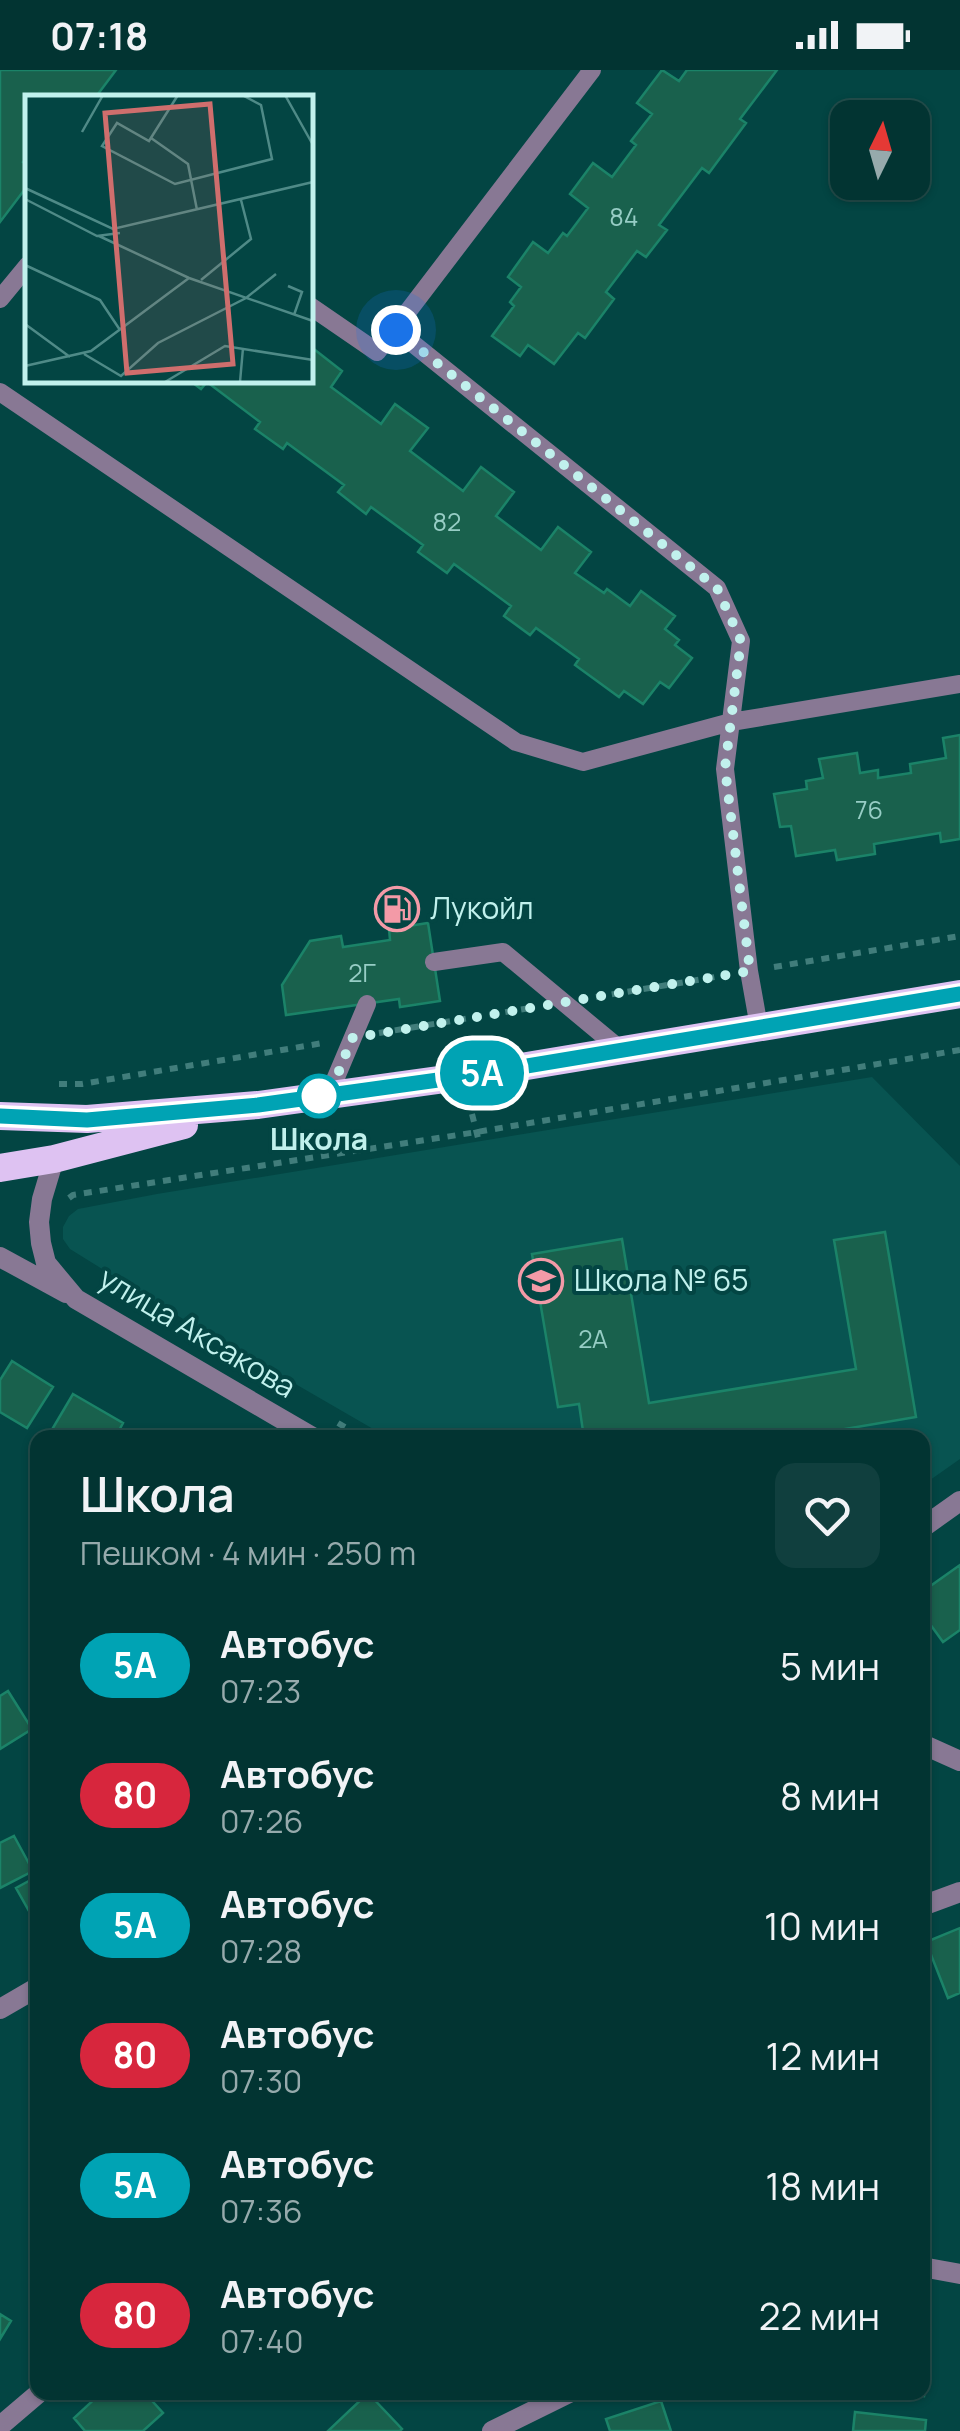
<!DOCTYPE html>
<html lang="ru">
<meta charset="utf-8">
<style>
:root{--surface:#023432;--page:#103f3e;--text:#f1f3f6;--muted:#96aaac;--line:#234f4d}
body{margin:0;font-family:Manrope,sans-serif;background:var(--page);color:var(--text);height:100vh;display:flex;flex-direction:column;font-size:38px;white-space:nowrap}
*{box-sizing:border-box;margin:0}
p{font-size:32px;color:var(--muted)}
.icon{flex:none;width:55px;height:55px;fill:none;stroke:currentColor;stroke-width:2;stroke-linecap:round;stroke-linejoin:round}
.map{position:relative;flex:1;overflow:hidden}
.panel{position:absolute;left:30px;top:1360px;width:900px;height:970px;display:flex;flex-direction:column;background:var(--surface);border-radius:20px;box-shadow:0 2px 8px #0004,0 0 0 2px var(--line)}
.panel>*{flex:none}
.badge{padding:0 20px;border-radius:32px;font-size:35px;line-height:65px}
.needle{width:65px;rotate:5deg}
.buttons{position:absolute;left:830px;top:30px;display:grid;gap:20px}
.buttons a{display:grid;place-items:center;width:100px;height:100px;border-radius:20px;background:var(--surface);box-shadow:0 2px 8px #0004,0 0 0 2px var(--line);font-size:50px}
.you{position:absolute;width:50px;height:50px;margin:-25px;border:8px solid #fff;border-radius:50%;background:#1a73e8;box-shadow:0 0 0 15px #1a73e833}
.map>.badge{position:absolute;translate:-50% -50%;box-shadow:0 0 0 5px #fff}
.round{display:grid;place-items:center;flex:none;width:105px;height:105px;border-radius:20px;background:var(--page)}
.overview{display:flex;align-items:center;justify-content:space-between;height:170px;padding:0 50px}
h1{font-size:48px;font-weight:600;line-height:75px}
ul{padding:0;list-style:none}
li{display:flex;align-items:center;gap:30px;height:130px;padding:0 50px}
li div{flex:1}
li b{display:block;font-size:38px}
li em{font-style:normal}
li .badge{min-width:110px;font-weight:700;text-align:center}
.status{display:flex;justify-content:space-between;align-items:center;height:70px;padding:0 50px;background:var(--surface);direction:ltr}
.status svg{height:28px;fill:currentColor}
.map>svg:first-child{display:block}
.built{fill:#085451}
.building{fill:#19614d;stroke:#1b8368;stroke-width:2.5}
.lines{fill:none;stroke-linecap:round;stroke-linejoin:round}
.path{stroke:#417d7b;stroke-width:6;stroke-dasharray:8 8;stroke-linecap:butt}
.service{stroke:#887894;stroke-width:18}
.minor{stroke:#887894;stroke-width:20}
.trunk{stroke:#dec2f2;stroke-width:28}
.line-casing{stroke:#fff;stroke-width:22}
.line{stroke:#00a3b4;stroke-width:15}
.walk{stroke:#c1f1ed;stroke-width:10;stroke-dasharray:0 18}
.stop-dot{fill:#fff;stroke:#00a3b4;stroke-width:5}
.labels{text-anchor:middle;stroke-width:8;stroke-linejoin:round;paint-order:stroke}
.number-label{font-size:25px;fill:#97cdc5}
.poi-label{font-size:30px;fill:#c1f1ed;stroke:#034543;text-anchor:start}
.stop-label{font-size:30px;font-weight:bold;fill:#c1f1ed;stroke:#034543}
.street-label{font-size:30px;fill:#c1f1ed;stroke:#034543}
.inset-road{fill:none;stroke:#4f8a87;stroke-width:2.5}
.view{fill:#cf6e6d;fill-opacity:0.15;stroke:#cf6e6d;stroke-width:5}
.inset-edge{fill:none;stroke:#c1f1ed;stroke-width:5}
</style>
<div class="status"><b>07:18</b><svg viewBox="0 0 49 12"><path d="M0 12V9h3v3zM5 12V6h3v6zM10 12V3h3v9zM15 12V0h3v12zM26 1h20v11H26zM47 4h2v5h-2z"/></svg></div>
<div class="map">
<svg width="960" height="2361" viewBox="0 0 960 2361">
<rect width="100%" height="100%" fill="#034543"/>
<path class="built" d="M872,1007L960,1096V1389L923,1415L922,1368L387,1367L173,1243L70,1179L63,1169V1157L69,1146L78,1139L157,1124Z"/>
<path class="building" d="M0,0H116L95,28H28V86L23,92L28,96V115L0,152Z
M662,0L679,11L687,0H777L740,49L746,53L709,103L702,98L659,155L667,160L646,187L637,181L606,222L614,229L585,268L578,263L554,294L528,275L520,286L492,266L514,236L510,232L521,217L508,207L533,172L548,183L563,163L567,166L588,138L570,124L593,93L612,107L636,75L631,71L652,44L637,33Z
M310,276L342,301L331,317L381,354L395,334L428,358L410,381L463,421L481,397L514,422L496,446L541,480L558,457L591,482L575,503L604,523L607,519L630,536L641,521L675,546L665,559L679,570L675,575L692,588L669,618L660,612L643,634L624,621L619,627L575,595L579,589L536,558L530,565L504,546L511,536L454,494L447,503L418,482L423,475L371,437L366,444L338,422L344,415L287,373L283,379L255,359L260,352L207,312L201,319L189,310H310Z
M960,665V769L941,772L940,763L874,774L875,784L837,790L835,780L796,786L791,756L780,757L774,724L807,719L806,711L823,708L819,689L857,683L860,703L878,700V708L911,703L910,694L946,688L943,668Z
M428,853L440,931L400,937L399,929L286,945L282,915L310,871L341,866L343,877L390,870L389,859Z
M885,1162L916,1347L792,1368H584L579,1334L558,1337L532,1184L622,1169L649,1333L856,1299L834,1170Z
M12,1291L53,1317L27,1358L0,1342V1310Z
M73,1324L123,1353L115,1368H47Z
M960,1495V1560L943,1572L922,1543V1522Z
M8,1621L32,1659L0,1679V1626Z
M14,1766L33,1801L0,1818V1773Z
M38,1806V1857L16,1818Z
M960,1858V1923L948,1928L926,1872Z
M0,2244L11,2251L0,2269Z
M922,2281L930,2282L924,2326L896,2322H922Z
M102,2322H144L163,2343L143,2361H85L74,2348Z
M368,2323L402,2359L400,2361H328Z
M661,2331L671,2361H610L606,2349Z
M855,2342L926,2350L925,2361H853Z"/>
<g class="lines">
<path class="path" d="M774,897L960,866
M596,927L727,905
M379,963L530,938
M59,1014H82L323,973
M472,1044L479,1072
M69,1128L73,1125L477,1062L960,980
M338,1353L363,1368"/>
<path class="service" d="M0,229L28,195
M310,236L377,282L592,0
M396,260L717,518L741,571L725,699L749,901L759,957
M0,322L516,672L583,692L731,652L960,614
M434,892L503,882L621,980
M329,1024L367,934"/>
<path class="minor" d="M54,1089L42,1129L39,1152L41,1173L46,1193L76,1229L314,1368
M0,1187L66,1223
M922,1458L960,1431
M922,1674L960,1691
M922,1836L960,1822
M0,1939L38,1917
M922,2197L960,2204
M0,2356L40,2322
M492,2361L571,2322"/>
<path class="trunk" d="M0,1046L87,1049L258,1035L467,1006L960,924
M0,1098L54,1089L184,1055"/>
</g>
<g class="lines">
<defs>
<path id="line" d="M0,1046L87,1050L258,1035L467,1006L960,924"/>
</defs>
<use href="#line" class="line-casing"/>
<use href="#line" class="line"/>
<path class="walk" d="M319,1026L330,1024L352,968L750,901L725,698L741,571L717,518L396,260"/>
</g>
<defs>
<symbol id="fuel-ring" viewBox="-11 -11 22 22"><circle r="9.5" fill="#034543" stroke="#f39aa7" stroke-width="1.5"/><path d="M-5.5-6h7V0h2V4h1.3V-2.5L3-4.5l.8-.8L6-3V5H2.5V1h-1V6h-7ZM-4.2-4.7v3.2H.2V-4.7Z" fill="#f39aa7"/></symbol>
<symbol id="school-ring" viewBox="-11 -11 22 22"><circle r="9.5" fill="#034543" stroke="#f39aa7" stroke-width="1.5"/><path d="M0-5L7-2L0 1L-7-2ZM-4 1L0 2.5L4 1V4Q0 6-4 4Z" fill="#f39aa7"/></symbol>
</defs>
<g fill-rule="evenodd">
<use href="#fuel-ring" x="372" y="814" width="50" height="50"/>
<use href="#school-ring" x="516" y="1186" width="50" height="50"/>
</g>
<circle class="stop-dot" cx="319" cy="1026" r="20"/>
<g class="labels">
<g class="number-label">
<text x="624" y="156">84</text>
<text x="447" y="461">82</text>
<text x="869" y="749">76</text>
<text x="362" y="912">2Г</text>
<text x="593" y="1278">2А</text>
</g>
<g class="poi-label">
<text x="430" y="849">Лукойл</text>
<text x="574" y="1221">Школа № 65</text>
</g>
<g class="stop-label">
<text x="319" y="1080">Школа</text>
</g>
<g class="street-label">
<text transform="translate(197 1263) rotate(31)" y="10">улица Аксакова</text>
</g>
</g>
<g transform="translate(25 25)">
<rect width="288" height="288" fill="#034543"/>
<path class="inset-road" d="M153,0L124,46L92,28L77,51L150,89L247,64L236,10L217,0M260,0L288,50M57,37L78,0M126,43L163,69L172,115M0,93L88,134L288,87M0,104L72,141L95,138M74,141L164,183L288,226M0,170L75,205L95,235M176,185L226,144L216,105M263,191L277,197L269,220M0,229L45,262M59,259L96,281L133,248L221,203L251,179M0,271L66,256L164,183M140,287L200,251L288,265M215,287L218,253"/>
<path class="view" d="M185,9L208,269L102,278L80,18Z"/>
<rect width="288" height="288" class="inset-edge"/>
</g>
</svg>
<div class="buttons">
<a><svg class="needle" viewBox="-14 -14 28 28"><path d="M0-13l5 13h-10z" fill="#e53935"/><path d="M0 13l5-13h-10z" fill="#96aaac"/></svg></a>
</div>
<div class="you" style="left:396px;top:260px"></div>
<b class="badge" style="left:482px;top:1003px;background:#00a3b4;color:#fff">5А</b>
<section class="panel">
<div class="overview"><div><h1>Школа</h1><p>Пешком · 4 мин · 250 m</p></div><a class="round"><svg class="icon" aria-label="heart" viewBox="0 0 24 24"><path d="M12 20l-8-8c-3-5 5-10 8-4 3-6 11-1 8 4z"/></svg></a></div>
<ul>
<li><span class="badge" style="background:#00a3b4;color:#fff">5А</span><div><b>Автобус</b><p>07:23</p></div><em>5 мин</em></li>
<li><span class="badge" style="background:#d7263d;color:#fff">80</span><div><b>Автобус</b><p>07:26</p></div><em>8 мин</em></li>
<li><span class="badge" style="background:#00a3b4;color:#fff">5А</span><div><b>Автобус</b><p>07:28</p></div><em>10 мин</em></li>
<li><span class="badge" style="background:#d7263d;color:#fff">80</span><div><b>Автобус</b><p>07:30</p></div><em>12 мин</em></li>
<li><span class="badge" style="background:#00a3b4;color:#fff">5А</span><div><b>Автобус</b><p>07:36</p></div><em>18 мин</em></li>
<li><span class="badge" style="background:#d7263d;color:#fff">80</span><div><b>Автобус</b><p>07:40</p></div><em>22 мин</em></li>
</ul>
</section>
</div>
